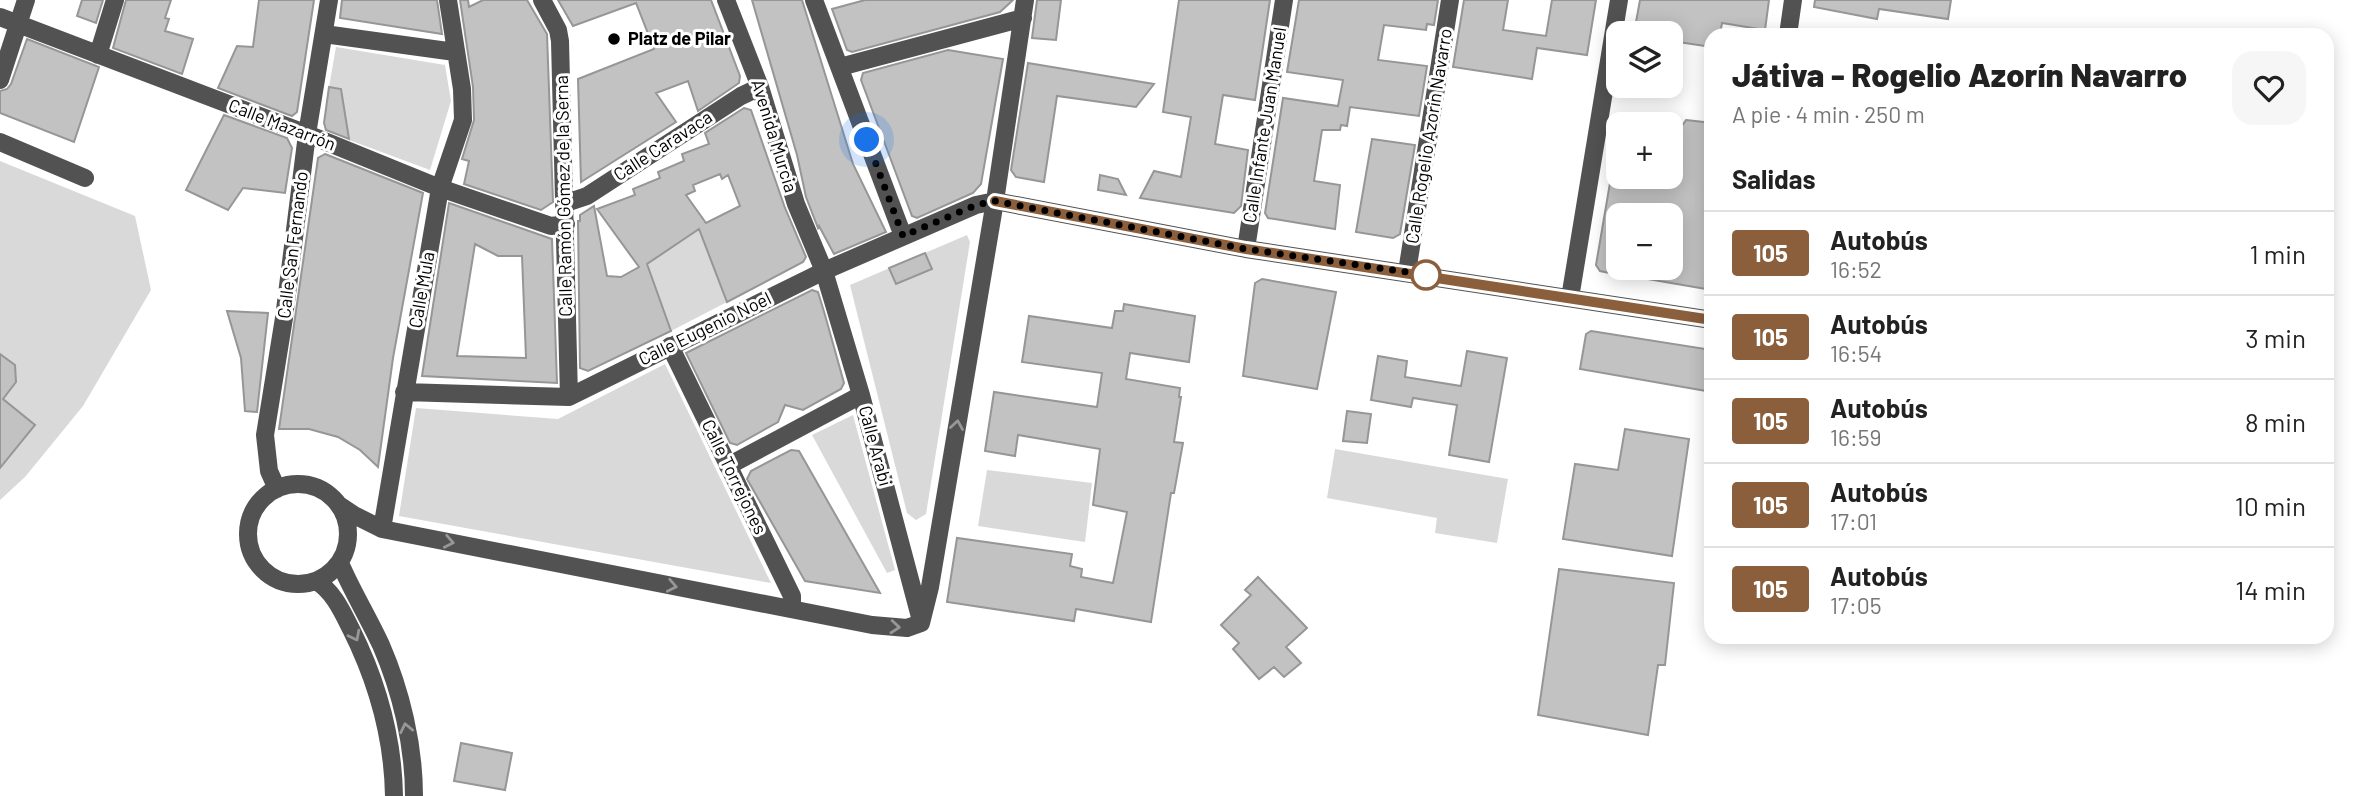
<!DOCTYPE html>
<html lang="es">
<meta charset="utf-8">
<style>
:root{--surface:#fff;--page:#f6f6f6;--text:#222;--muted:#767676;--line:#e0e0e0}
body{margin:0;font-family:Barlow,sans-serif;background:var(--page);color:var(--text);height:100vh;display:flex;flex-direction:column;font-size:26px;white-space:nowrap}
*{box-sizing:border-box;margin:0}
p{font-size:23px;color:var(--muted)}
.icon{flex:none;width:38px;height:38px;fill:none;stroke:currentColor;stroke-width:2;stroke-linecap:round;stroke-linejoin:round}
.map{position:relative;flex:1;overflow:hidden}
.sheet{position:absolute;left:1704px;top:28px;width:630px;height:616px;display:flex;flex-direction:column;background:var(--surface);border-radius:21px;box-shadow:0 4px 18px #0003}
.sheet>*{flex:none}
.badge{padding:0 14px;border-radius:5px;font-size:24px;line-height:46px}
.tools{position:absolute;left:1606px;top:21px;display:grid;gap:14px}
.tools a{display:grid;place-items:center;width:77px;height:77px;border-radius:14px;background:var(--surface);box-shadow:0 4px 18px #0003;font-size:35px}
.you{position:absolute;width:35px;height:35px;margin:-18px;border:5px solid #fff;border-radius:50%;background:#1a73e8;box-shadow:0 0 0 10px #1a73e833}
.map>.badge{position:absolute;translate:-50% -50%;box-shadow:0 0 0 4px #fff}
h2{padding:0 28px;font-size:26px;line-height:63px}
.round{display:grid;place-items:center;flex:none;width:74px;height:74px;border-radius:21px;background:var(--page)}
.headline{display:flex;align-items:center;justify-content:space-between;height:119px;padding:0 28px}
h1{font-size:33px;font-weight:800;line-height:52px}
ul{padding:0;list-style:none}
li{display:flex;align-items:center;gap:21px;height:84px;padding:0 28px;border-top:2px solid var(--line)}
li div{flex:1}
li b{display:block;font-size:26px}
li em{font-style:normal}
li .badge{min-width:77px;font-weight:700;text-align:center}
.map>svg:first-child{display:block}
.green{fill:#d9d9d9}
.building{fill:#c2c2c2;stroke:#969696;stroke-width:2;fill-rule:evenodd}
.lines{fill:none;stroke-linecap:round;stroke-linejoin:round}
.minor{stroke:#525252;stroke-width:18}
.oneway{stroke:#979797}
.line-casing{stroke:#fff;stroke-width:16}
.line{stroke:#8b5e3c;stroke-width:10}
.walk{stroke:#000;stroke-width:7;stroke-dasharray:0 12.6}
.poi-dot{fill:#000;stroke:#fff;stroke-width:2.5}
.stop-dot{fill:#fff;stroke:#8b5e3c;stroke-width:3.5}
.labels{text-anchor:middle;stroke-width:6;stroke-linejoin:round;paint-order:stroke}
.poi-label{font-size:18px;font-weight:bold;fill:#000;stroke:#fff;text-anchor:start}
.street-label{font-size:18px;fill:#000;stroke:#fff}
</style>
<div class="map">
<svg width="2363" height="796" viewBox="0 0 2363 796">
<rect width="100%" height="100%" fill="#fff"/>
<path class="green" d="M336,47L445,65L451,101L430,170L349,140L341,89L329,87Z
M0,161L135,216L151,290L83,406L25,477L0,500Z
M699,229L727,302L671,331L647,264Z
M967,235L970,242L926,514L916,520L907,513L850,285Z
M665,364L771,583L399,516L416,408L558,419Z
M853,415L895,570L887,573L812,435Z
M1335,449L1508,479L1497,543L1435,533L1437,518L1327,498Z
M987,470L1092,483L1085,542L978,526Z"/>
<path class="building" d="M82,0H103L96,23L77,16Z
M126,0H171L165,18L169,19L165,31L193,39L182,74L113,48Z
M259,0H314L297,112L292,116L218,88L237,46L253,47Z
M342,0H437L442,34L340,18Z
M460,0H468L469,7L483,0H527L547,34L553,202L541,210L464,184L469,161L462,159L474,120L473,87Z
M558,0H711L740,76L739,83L698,111L688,81L656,93L676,122L581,182L578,79L654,49L636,3L573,26Z
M752,0H802L853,164L886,232L834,254L819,226L818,228L806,197L797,155Z
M865,0H1013L1000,12L852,52L847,50L832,9Z
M1037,0H1061L1056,40L1032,38Z
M1179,0H1270L1255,100L1223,95L1215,144L1248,150L1241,206L1234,213L1140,198L1154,171L1181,177L1191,117L1163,112Z
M1299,0H1438L1434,25L1427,24L1426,30L1384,25L1378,60L1427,66L1419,116L1350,107L1347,126L1341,125L1340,130H1322L1314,181L1340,185L1335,229L1268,218L1265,213L1283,98L1338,106L1343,80L1287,72Z
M1464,0H1508L1503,30L1546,36L1552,0H1596L1587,55L1537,48L1532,79L1453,67Z
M1640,0H1769L1765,30L1722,23L1720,35H1712V47L1671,41V33H1634Z
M1815,0H1951L1948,19L1879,9L1877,19L1814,7Z
M27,39L99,67L74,142L0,113V91L7,89L11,84Z
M948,50L1003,59L981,184L973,193L917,218L912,216L861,80L863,73Z
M1028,63L1154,84L1136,107L1057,96L1044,182L1016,177L1011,170Z
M329,87L341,89L349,139L326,130L324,123Z
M744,108L751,110L785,208L806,257L803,262L727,302L699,229L647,264L671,331L588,371L580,368L578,221H580V215L594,206L607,276L621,277L639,267L597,209L635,195L633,189L660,178L658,172L684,161L682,154L709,144L705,133ZM720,174L722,179L728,175L740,206L706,223L686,195L695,191L693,185Z
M224,115L287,138L292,148L285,193L243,188L228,210L186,190Z
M1686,120L1712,123V290L1624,275V268H1671V215H1619V275L1600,271L1596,265L1611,177H1671V128L1679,130Z
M1372,139L1415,145L1400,234L1393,238L1356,232Z
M325,154L423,193L393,358L378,467L360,450L338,437L309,429H279L318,158Z
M1100,175L1118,179L1126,195L1098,190Z
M449,203L552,239L557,383L422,376ZM475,244L498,256H522L526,358L457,356Z
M925,253L932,269L896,284L889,268Z
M1262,279L1336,292L1317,389L1243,376L1255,283Z
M812,290L818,292L825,315L844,383L841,389L803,410L785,405L778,422L737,445L730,443L686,353Z
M1124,304L1195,316L1189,362L1130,353L1126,379L1180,388L1179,397H1181L1174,442L1183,443L1174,493H1171L1151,622L1076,609L1074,621L947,602L957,538L1072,554L1070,566L1082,569L1081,577L1113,583L1127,512L1093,505L1100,449L1018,435L1015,456L985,451L994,392L1097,407L1102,373L1022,362L1029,316L1112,328L1115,311H1123Z
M227,311L268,313L257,412L245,411L241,358Z
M1591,331L1712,350V392L1580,369L1586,334Z
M1467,351L1507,358L1489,462L1449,455L1457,405L1413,398L1411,407L1371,400L1378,356L1407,361L1405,377L1461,386Z
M0,354L15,365L16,382L3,399L35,425L0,468Z
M1347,411L1371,414L1367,443L1343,441Z
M1625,429L1689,439L1672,556L1563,539L1575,464L1618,470Z
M791,450L799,451L880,593L805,581L747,479L751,471Z
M1559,569L1674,583L1665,665H1658L1648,735L1538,715Z
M1258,577L1307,628L1286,647L1301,663L1284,677L1274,667L1259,679L1233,649L1239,643L1221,625L1251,595L1245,590Z
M461,743L512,753L505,790L454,781Z"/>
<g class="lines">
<path class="minor" d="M542,0L558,30L560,41L569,397
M726,0L760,87L796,204L824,271L861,395L920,617
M814,0L903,236
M0,17L307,134L440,188L551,226L566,224
M324,34L455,52
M1788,35L1793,0
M98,55L115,0
M840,67L1023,18
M0,80L26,0
M0,142L85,178
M566,203L587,196L741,96L760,87
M1246,249L1284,0
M1407,272L1450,0
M1570,298L1619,0
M670,346L792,596V609
M404,392L569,397L824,271L976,205L995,201L1246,249L1712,320
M728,466L861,395
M248 534a50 50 0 1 1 100 0a50 50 0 1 1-100 0Z
M277,489L269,471L265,435L284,318L307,134L329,0
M339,505L354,515L382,529L872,625L907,628L921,623L930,587L995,201L1025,0
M382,529L440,188L463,120L462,89L448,0
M340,563C352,591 368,617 381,645C401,691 414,745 414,796
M316,581C333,591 342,611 351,629C377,681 393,737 394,796"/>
</g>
<defs><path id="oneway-chevron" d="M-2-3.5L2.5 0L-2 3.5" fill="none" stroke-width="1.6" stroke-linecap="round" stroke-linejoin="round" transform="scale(1.75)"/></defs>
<g class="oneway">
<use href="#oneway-chevron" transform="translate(957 425) rotate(-81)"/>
<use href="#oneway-chevron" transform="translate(449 542) rotate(11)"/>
<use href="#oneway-chevron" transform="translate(672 586) rotate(11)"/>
<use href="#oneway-chevron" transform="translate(895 627) rotate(5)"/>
<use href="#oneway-chevron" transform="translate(355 636) rotate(63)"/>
<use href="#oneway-chevron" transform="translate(406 728) rotate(-102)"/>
</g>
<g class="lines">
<defs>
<path id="line" d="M995,201L1246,249L1712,320"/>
</defs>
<use href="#line" class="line-casing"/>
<use href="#line" class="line"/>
<path class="walk" d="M867,140L903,236L976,205L995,201L1246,249L1428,275H1426"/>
</g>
<circle class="poi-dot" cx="614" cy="39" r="7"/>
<circle class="stop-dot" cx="1426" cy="275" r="14"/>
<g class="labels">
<g class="poi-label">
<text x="628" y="45">Platz de Pilar</text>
</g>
<g class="street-label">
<text transform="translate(282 125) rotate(21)" y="6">Calle Mazarrón</text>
<text transform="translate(1265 125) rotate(-81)" y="6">Calle Infante Juan Manuel</text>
<text transform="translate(774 136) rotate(73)" y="6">Avenida Murcia</text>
<text transform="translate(1429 136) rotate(-81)" y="6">Calle Rogelio Azorín Navarro</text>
<text transform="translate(663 146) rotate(-33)" y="6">Calle Caravaca</text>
<text transform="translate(564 196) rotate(-91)" y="6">Calle Ramón Gómez de la Serna</text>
<text transform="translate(293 245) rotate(-83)" y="6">Calle San Fernando</text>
<text transform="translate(422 290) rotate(-80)" y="6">Calle Mula</text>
<text transform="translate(705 329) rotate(-26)" y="6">Calle Eugenio Noel</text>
<text transform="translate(875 446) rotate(75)" y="6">Calle Arabi</text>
<text transform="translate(734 477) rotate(64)" y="6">Calle Torrejones</text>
</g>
</g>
</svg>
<div class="tools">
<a><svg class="icon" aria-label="layers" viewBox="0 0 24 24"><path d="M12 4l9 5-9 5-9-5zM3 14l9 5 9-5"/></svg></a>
<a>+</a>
<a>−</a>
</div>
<div class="you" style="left:867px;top:140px"></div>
<section class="sheet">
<div class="headline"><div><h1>Játiva - Rogelio Azorín Navarro</h1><p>A pie · 4 min · 250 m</p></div><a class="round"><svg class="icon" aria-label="heart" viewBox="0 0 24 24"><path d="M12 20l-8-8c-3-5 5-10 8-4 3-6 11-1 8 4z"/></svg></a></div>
<h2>Salidas</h2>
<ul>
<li><span class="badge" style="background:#8b5e3c;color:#fff">105</span><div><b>Autobús</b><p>16:52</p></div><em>1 min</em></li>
<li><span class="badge" style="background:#8b5e3c;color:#fff">105</span><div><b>Autobús</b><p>16:54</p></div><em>3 min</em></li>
<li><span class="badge" style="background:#8b5e3c;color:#fff">105</span><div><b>Autobús</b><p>16:59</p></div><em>8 min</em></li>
<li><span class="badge" style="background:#8b5e3c;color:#fff">105</span><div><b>Autobús</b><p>17:01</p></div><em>10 min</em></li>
<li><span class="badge" style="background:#8b5e3c;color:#fff">105</span><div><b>Autobús</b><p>17:05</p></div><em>14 min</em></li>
</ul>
</section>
</div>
